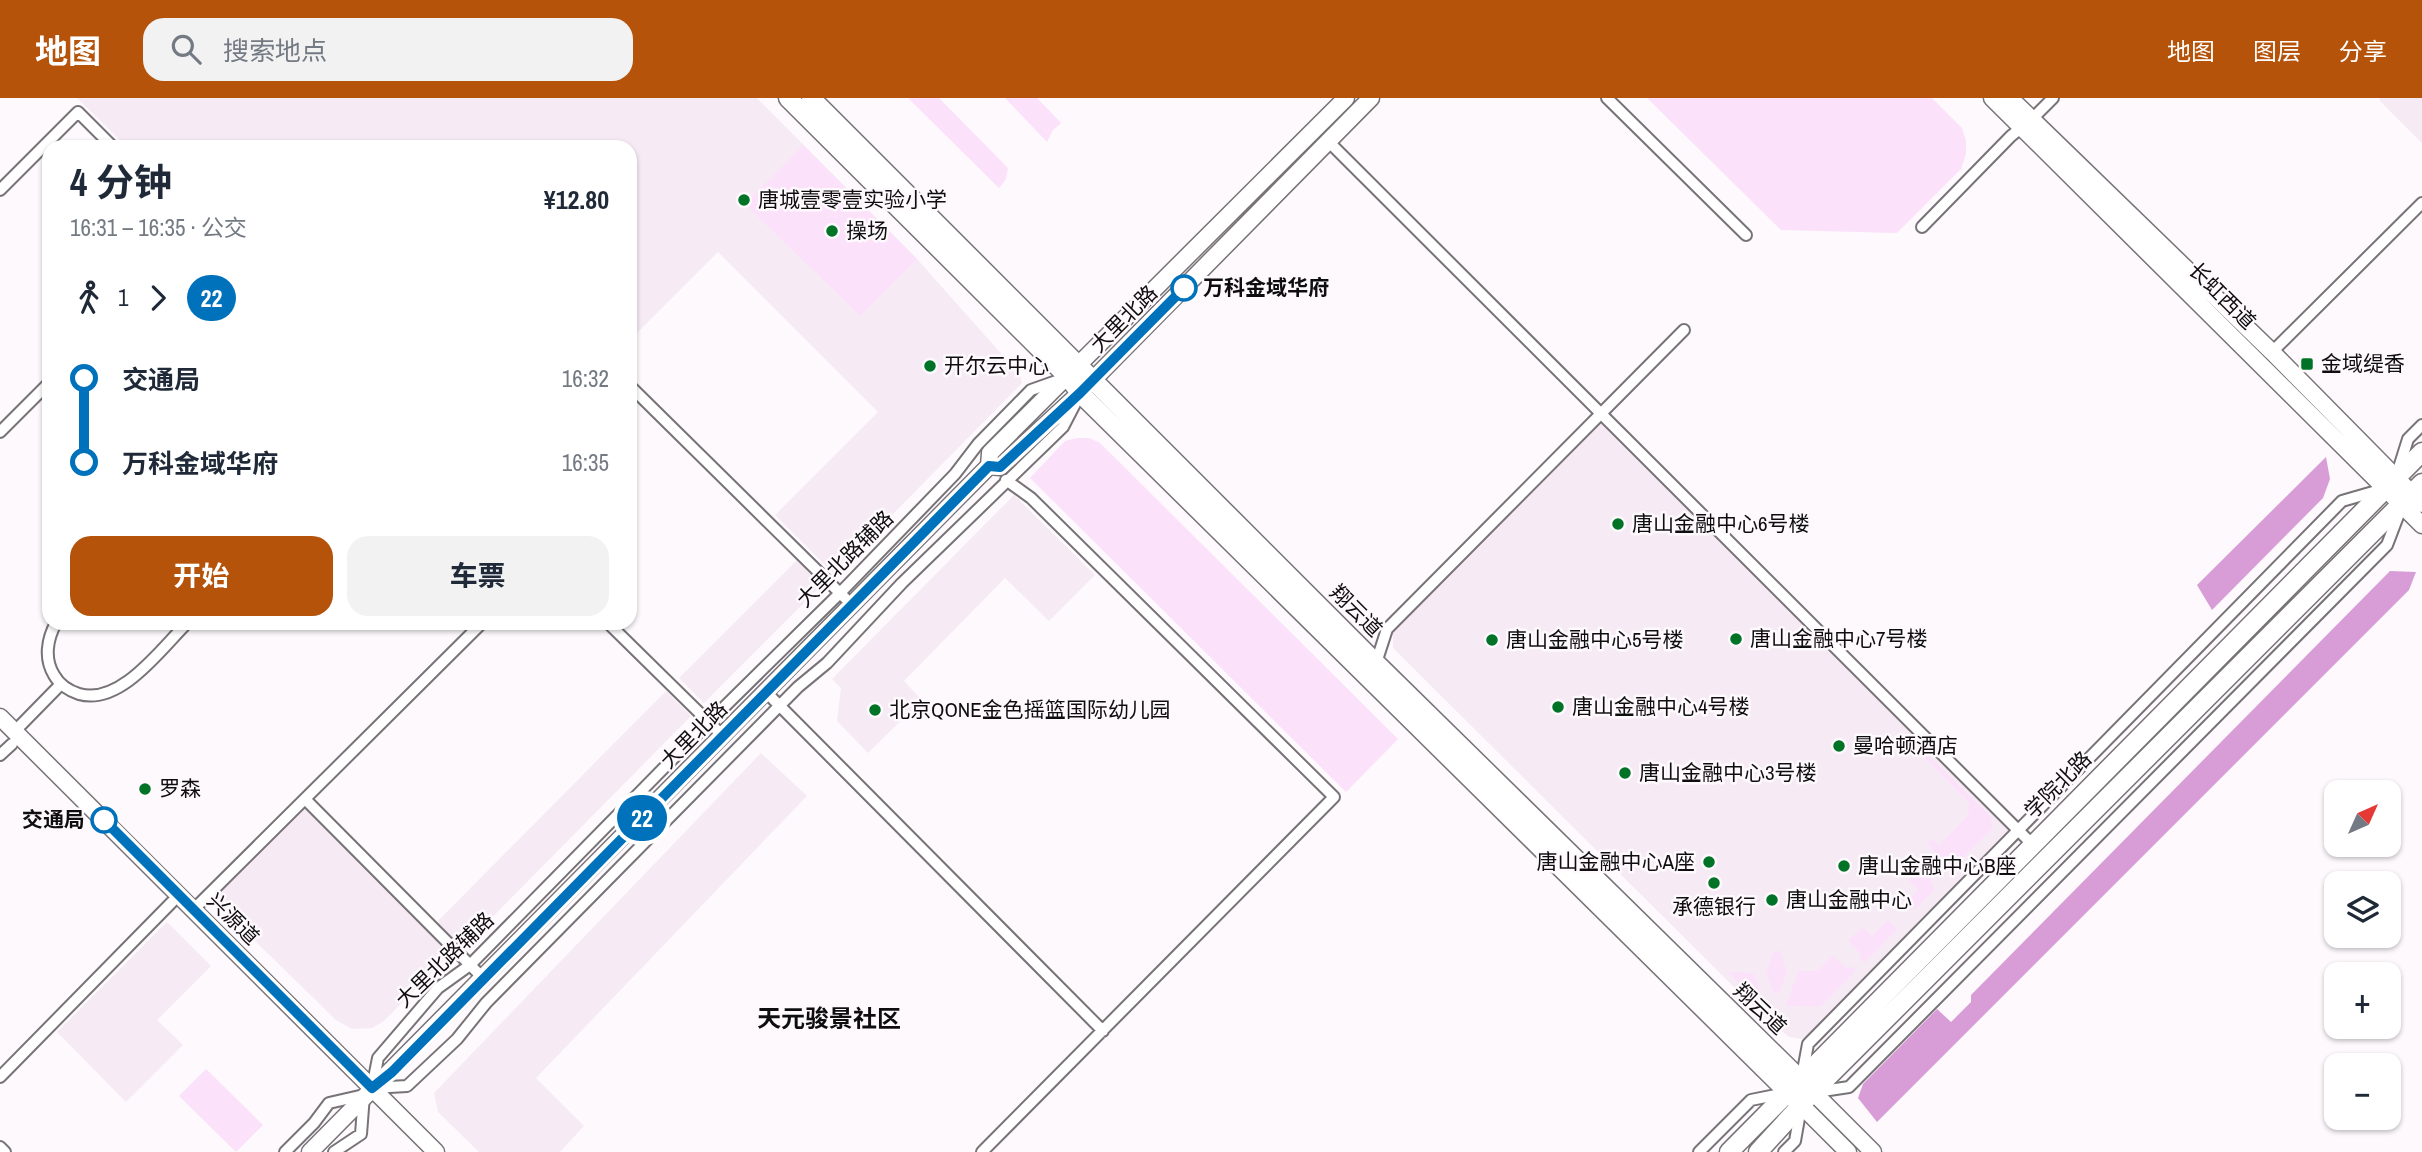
<!DOCTYPE html>
<html lang="zh">
<meta charset="utf-8">
<style>
:root{--surface:#fff;--page:#f2f2f3;--text:#1f2937;--muted:#747a83;--accent:#b45309}
body{margin:0;font-family:"Archivo Narrow","Noto Sans SC",sans-serif;background:var(--page);color:var(--text);height:100vh;display:flex;flex-direction:column;font-size:26px;white-space:nowrap}
*{box-sizing:border-box;margin:0}
p{font-size:23px;color:var(--muted)}
.icon{flex:none;width:38px;height:38px;fill:none;stroke:currentColor;stroke-width:2;stroke-linecap:round;stroke-linejoin:round}
.map{position:relative;flex:1;overflow:hidden}
.side{position:absolute;left:42px;top:42px;width:595px;height:490px;display:flex;flex-direction:column;background:var(--surface);border-radius:21px;box-shadow:0 2px 5px #0004}
.side>*{flex:none}
.badge{padding:0 14px;border-radius:23px;font-size:24px;line-height:46px}
.needle{width:46px;rotate:45deg}
.fabs{position:absolute;left:2324px;top:682px;display:grid;gap:14px}
.fabs a{display:grid;place-items:center;width:77px;height:77px;border-radius:14px;background:var(--surface);box-shadow:0 2px 5px #0004;font-size:35px}
.map>.badge{position:absolute;translate:-50% -50%;box-shadow:0 0 0 4px #fff}
.legs{display:flex;align-items:center;gap:10px;height:77px;padding:0 28px;font-size:23px}
.legs p{margin-inline-start:auto}
.headline{display:flex;align-items:center;justify-content:space-between;height:119px;padding:0 28px}
h1{font-size:38px;font-weight:700;line-height:52px}
.primary-button{display:flex;gap:14px;margin-top:auto;padding:14px 28px}
.primary-button a{flex:1;height:80px;border-radius:21px;background:var(--accent);color:#fff;font-size:28px;font-weight:700;line-height:80px;text-align:center}
.primary-button a+a{background:var(--page);color:var(--text)}
ul{padding:0 28px;list-style:none}
li{display:flex;align-items:center;gap:24px;height:84px;font-size:26px}
li i{display:grid;place-items:center;width:10px;height:100%;margin:0 9px;background:currentColor}
li i::after{content:'';width:18px;height:18px;margin:-9px;border:5px solid;border-radius:50%;background:var(--surface)}
li p{margin-inline-start:auto}
li:first-child i{background:linear-gradient(#0000 50%,currentColor 0)}
li:last-child i{background:linear-gradient(currentColor 50%,#0000 0)}
header{display:flex;align-items:center;gap:42px;box-sizing:border-box;height:98px;padding:0 35px;background:var(--accent);color:#fff}
header strong{font-size:33px}
nav{display:flex;gap:38px;margin-inline-start:auto;font-size:24px}
.search{width:490px;height:63px;background:var(--page);display:flex;align-items:center;gap:18px;box-sizing:border-box;padding:0 24px;border-radius:21px;color:var(--muted);font-size:26px}
.map>svg:first-child{display:block}
.built{fill:#f6ebf5}
.green{fill:#fbe1fa}
.forest{fill:#d89cd7}
.lines{fill:none;stroke-linecap:round;stroke-linejoin:round}
.minor-casing{stroke:#777377;stroke-width:14}
.secondary-casing{stroke:#777377;stroke-width:19}
.primary-casing{stroke:#777377;stroke-width:21}
.minor{stroke:#fff;stroke-width:10}
.secondary{stroke:#fff;stroke-width:16}
.primary{stroke:#fff;stroke-width:18}
.line-1-casing{stroke:#fff;stroke-width:16}
.line-1{stroke:#0072bc;stroke-width:10}
.poi-dot{fill:#007327;stroke:#fdf9fd;stroke-width:2.5}
.stop-1-dot{fill:#fff;stroke:#0072bc;stroke-width:3.5}
.labels{text-anchor:middle;stroke-width:5;stroke-linejoin:round;paint-order:stroke}
.poi-label{font-size:21px;fill:#0f0e0f;stroke:#fdf9fd;text-anchor:start}
.stop-label{font-size:21px;font-weight:bold;fill:#0f0e0f;stroke:#fdf9fd;text-anchor:start}
.street-label{font-size:21px;fill:#0f0e0f;stroke:#fdf9fd}
.quarter-label{font-size:24px;font-weight:bold;fill:#0f0e0f;stroke:#fdf9fd}
</style>
<header>
<strong>地图</strong>
<div class="search"><svg class="icon" aria-label="search" viewBox="0 0 24 24"><circle cx="10" cy="10" r="6"/><path d="M15 15l6 6"/></svg>搜索地点</div>
<nav><a>地图</a><a>图层</a><a>分享</a></nav>
</header>
<div class="map">
<svg width="2422" height="1054" viewBox="0 0 2422 1054">
<rect width="100%" height="100%" fill="#fdf9fd"/>
<path class="built" d="M77,0H757L917,161L1006,261L1019,272L1022,285L834,476L775,417L878,314L718,154L630,242V49H127Z
M2379,0H2422V45L2380,3Z
M1602,322L1616,323L2016,725L1810,935L1801,941L1789,939L1758,913L1393,550V532Z
M1014,397L1095,477L1049,523L1005,480L904,583L922,602L868,655L837,623L841,590L832,581Z
M797,462L822,487L704,605L679,580Z
M666,593L691,618L457,855L453,853L384,923L372,930L352,931L336,922L212,801L305,707L432,829Z
M761,655L807,698L536,980L584,1028L560,1054H479L438,1014L434,995Z
M167,824L211,868L157,922L183,947L126,1004L57,934Z"/>
<path class="green" d="M908,0H939L1008,70L1006,81L999,90Z
M1005,0H1037L1061,25L1053,32L1047,44Z
M1647,0H1932L1962,30L1966,43V56L1961,71L1897,135L1781,132Z
M803,47L917,161L860,218L745,106Z
M1077,340H1089L1100,345L1398,641L1346,694L1030,380L1065,343Z
M1926,655L1991,719L1992,731L1952,771L1927,746L1932,740L1939,747L1970,715L1966,710L1970,706L1923,658Z
M1919,774L1930,780L1935,791L1915,812L1907,803L1918,792L1907,781Z
M1888,822L1897,831L1864,865L1859,860L1862,857L1848,843L1862,829L1872,838Z
M1774,853H1780L1787,874L1779,895H1774L1766,875Z
M1833,857L1847,871L1851,868L1856,872L1820,909L1786,908L1798,873H1817Z
M1728,874L1754,875L1765,908L1762,909Z
M206,971L263,1027L236,1054L179,998Z"/>
<path class="forest" d="M2326,359L2330,381L2323,400L2212,512L2197,487Z
M2390,473L2416,474L2409,492L1877,1024L1858,1000L1863,986L1937,911L1951,924L1971,904V897Z"/>
<g class="lines">
<defs>
<path id="minor" d="M1607,0L1746,137
M1328,43L2032,746
M0,92L78,14L113,49
M1922,129L2011,38L2032,21L2053,0
M2272,254L2422,105
M1062,281L1031,292L978,346L955,376L840,495L710,623L470,867L438,890L378,960L372,990L407,988L457,941L486,905L798,589L827,565L902,485L1063,329L1076,304
M630,288L845,500
M0,334L49,285
M2397,376L2408,341L2422,327
M56,525C47,541 44,561 54,577C59,586 69,593 79,596C120,608 161,551 187,525
M608,525L723,638
M1376,565L1387,531L1684,232
M766,594L1103,933
M15,633L61,586
M0,657L12,646
M305,701L483,880
M194,811L482,525
M1802,978L1808,946L2342,403L2380,392
M0,979L172,804
M1816,994L1849,989L2387,447L2400,413
M0,1049L5,1054
M285,1054L314,1025L329,1005L364,997L361,1036L334,1054
M982,1054L1334,699L1031,400L1006,382
M1699,1054L1751,1002L1786,995
M1784,1054L1795,1043L1801,1009"/>
<path id="secondary" d="M1992,0L2422,427
M2010,0L2272,254L2422,406
M989,368L1000,369L1080,295L1371,0
M0,619L436,1054
M1813,994L1873,1054
M1801,1007L1848,1054
M310,1054L989,368L990,355L1346,0"/>
<path id="primary" d="M788,0L1068,279L1080,295L1801,1007
M811,0L1376,565L1813,994
M1729,1054L2422,354
M1758,1054L1813,994L2422,385"/>
</defs>
<use href="#minor" class="minor-casing"/>
<use href="#secondary" class="secondary-casing"/>
<use href="#primary" class="primary-casing"/>
<use href="#minor" class="minor"/>
<use href="#secondary" class="secondary"/>
<use href="#primary" class="primary"/>
</g>
<g class="lines">
<defs>
<path id="line-1" d="M104,722L372,990L392,974L989,368L1000,369L1080,295L1184,190"/>
</defs>
<use href="#line-1" class="line-1-casing"/>
<use href="#line-1" class="line-1"/>
</g>
<g class="poi-dot">
<circle cx="744" cy="102" r="7"/>
<circle cx="832" cy="133" r="7"/>
<rect x="2300" y="259" width="14" height="14" rx="3.5"/>
<circle cx="930" cy="268" r="7"/>
<circle cx="1618" cy="426" r="7"/>
<circle cx="1736" cy="541" r="7"/>
<circle cx="1492" cy="542" r="7"/>
<circle cx="1558" cy="609" r="7"/>
<circle cx="875" cy="612" r="7"/>
<circle cx="1839" cy="648" r="7"/>
<circle cx="1625" cy="675" r="7"/>
<circle cx="145" cy="691" r="7"/>
<circle cx="1709" cy="764" r="7"/>
<circle cx="1844" cy="768" r="7"/>
<circle cx="1714" cy="785" r="7"/>
<circle cx="1772" cy="802" r="7"/>
</g>
<g class="stop-1-dot">
<circle cx="1184" cy="190" r="12"/>
<circle cx="104" cy="722" r="12"/>
</g>
<g class="labels">
<g class="poi-label">
<text x="758" y="109">唐城壹零壹实验小学</text>
<text x="846" y="140">操场</text>
<text x="2321" y="273">金域缇香</text>
<text x="944" y="275">开尔云中心</text>
<text x="1632" y="433">唐山金融中心6号楼</text>
<text x="1750" y="548">唐山金融中心7号楼</text>
<text x="1506" y="549">唐山金融中心5号楼</text>
<text x="1572" y="616">唐山金融中心4号楼</text>
<text x="889" y="619">北京QONE金色摇篮国际幼儿园</text>
<text x="1853" y="655">曼哈顿酒店</text>
<text x="1639" y="682">唐山金融中心3号楼</text>
<text x="159" y="698">罗森</text>
<text x="1695" y="771" text-anchor="end">唐山金融中心A座</text>
<text x="1858" y="775">唐山金融中心B座</text>
<text x="1786" y="809">唐山金融中心</text>
<text x="1714" y="816" text-anchor="middle">承德银行</text>
</g>
<g class="stop-label">
<text x="1203" y="197">万科金域华府</text>
<text x="85" y="729" text-anchor="end">交通局</text>
</g>
<g class="street-label">
<text transform="translate(2222 198) rotate(45)" y="7">长虹西道</text>
<text transform="translate(1124 221) rotate(-45)" y="7">大里北路</text>
<text transform="translate(845 461) rotate(-45)" y="7">大里北路辅路</text>
<text transform="translate(1356 513) rotate(45)" y="7">翔云道</text>
<text transform="translate(694 637) rotate(-45)" y="7">大里北路</text>
<text transform="translate(2058 687) rotate(-45)" y="7">学院北路</text>
<text transform="translate(233 821) rotate(45)" y="7">兴源道</text>
<text transform="translate(445 862) rotate(-44)" y="7">大里北路辅路</text>
<text transform="translate(1760 911) rotate(44)" y="7">翔云道</text>
</g>
<g class="quarter-label">
<text x="829" y="929">天元骏景社区</text>
</g>
</g>
</svg>
<div class="fabs">
<a><svg class="needle" viewBox="-14 -14 28 28"><path d="M0-13l5 13h-10z" fill="#e53935"/><path d="M0 13l5-13h-10z" fill="#747a83"/></svg></a>
<a><svg class="icon" aria-label="layers" viewBox="0 0 24 24"><path d="M12 4l9 5-9 5-9-5zM3 14l9 5 9-5"/></svg></a>
<a>+</a>
<a>−</a>
</div>
<b class="badge" style="left:642px;top:720px;background:#0072bc;color:#fff">22</b>
<section class="side">
<div class="headline"><div><h1>4 分钟</h1><p>16:31 – 16:35 · 公交</p></div><b>¥12.80</b></div>
<div class="legs"><svg class="icon" aria-label="walk" viewBox="0 0 24 24"><circle cx="13" cy="4" r="2"/><path d="M13 8l-2 6 4 7M11 14l-3 7M7 12l3-4h3l4 4"/></svg>1<svg class="icon" aria-label="forward" viewBox="0 0 24 24"><path d="M9 5l7 7-7 7"/></svg><b class="badge" style="background:#0072bc;color:#fff">22</b></div>
<ul>
<li><i style="color:#0072bc"></i><b>交通局</b><p>16:32</p></li>
<li><i style="color:#0072bc"></i><b>万科金域华府</b><p>16:35</p></li>
</ul>
<div class="primary-button"><a>开始</a><a>车票</a></div>
</section>
</div>
